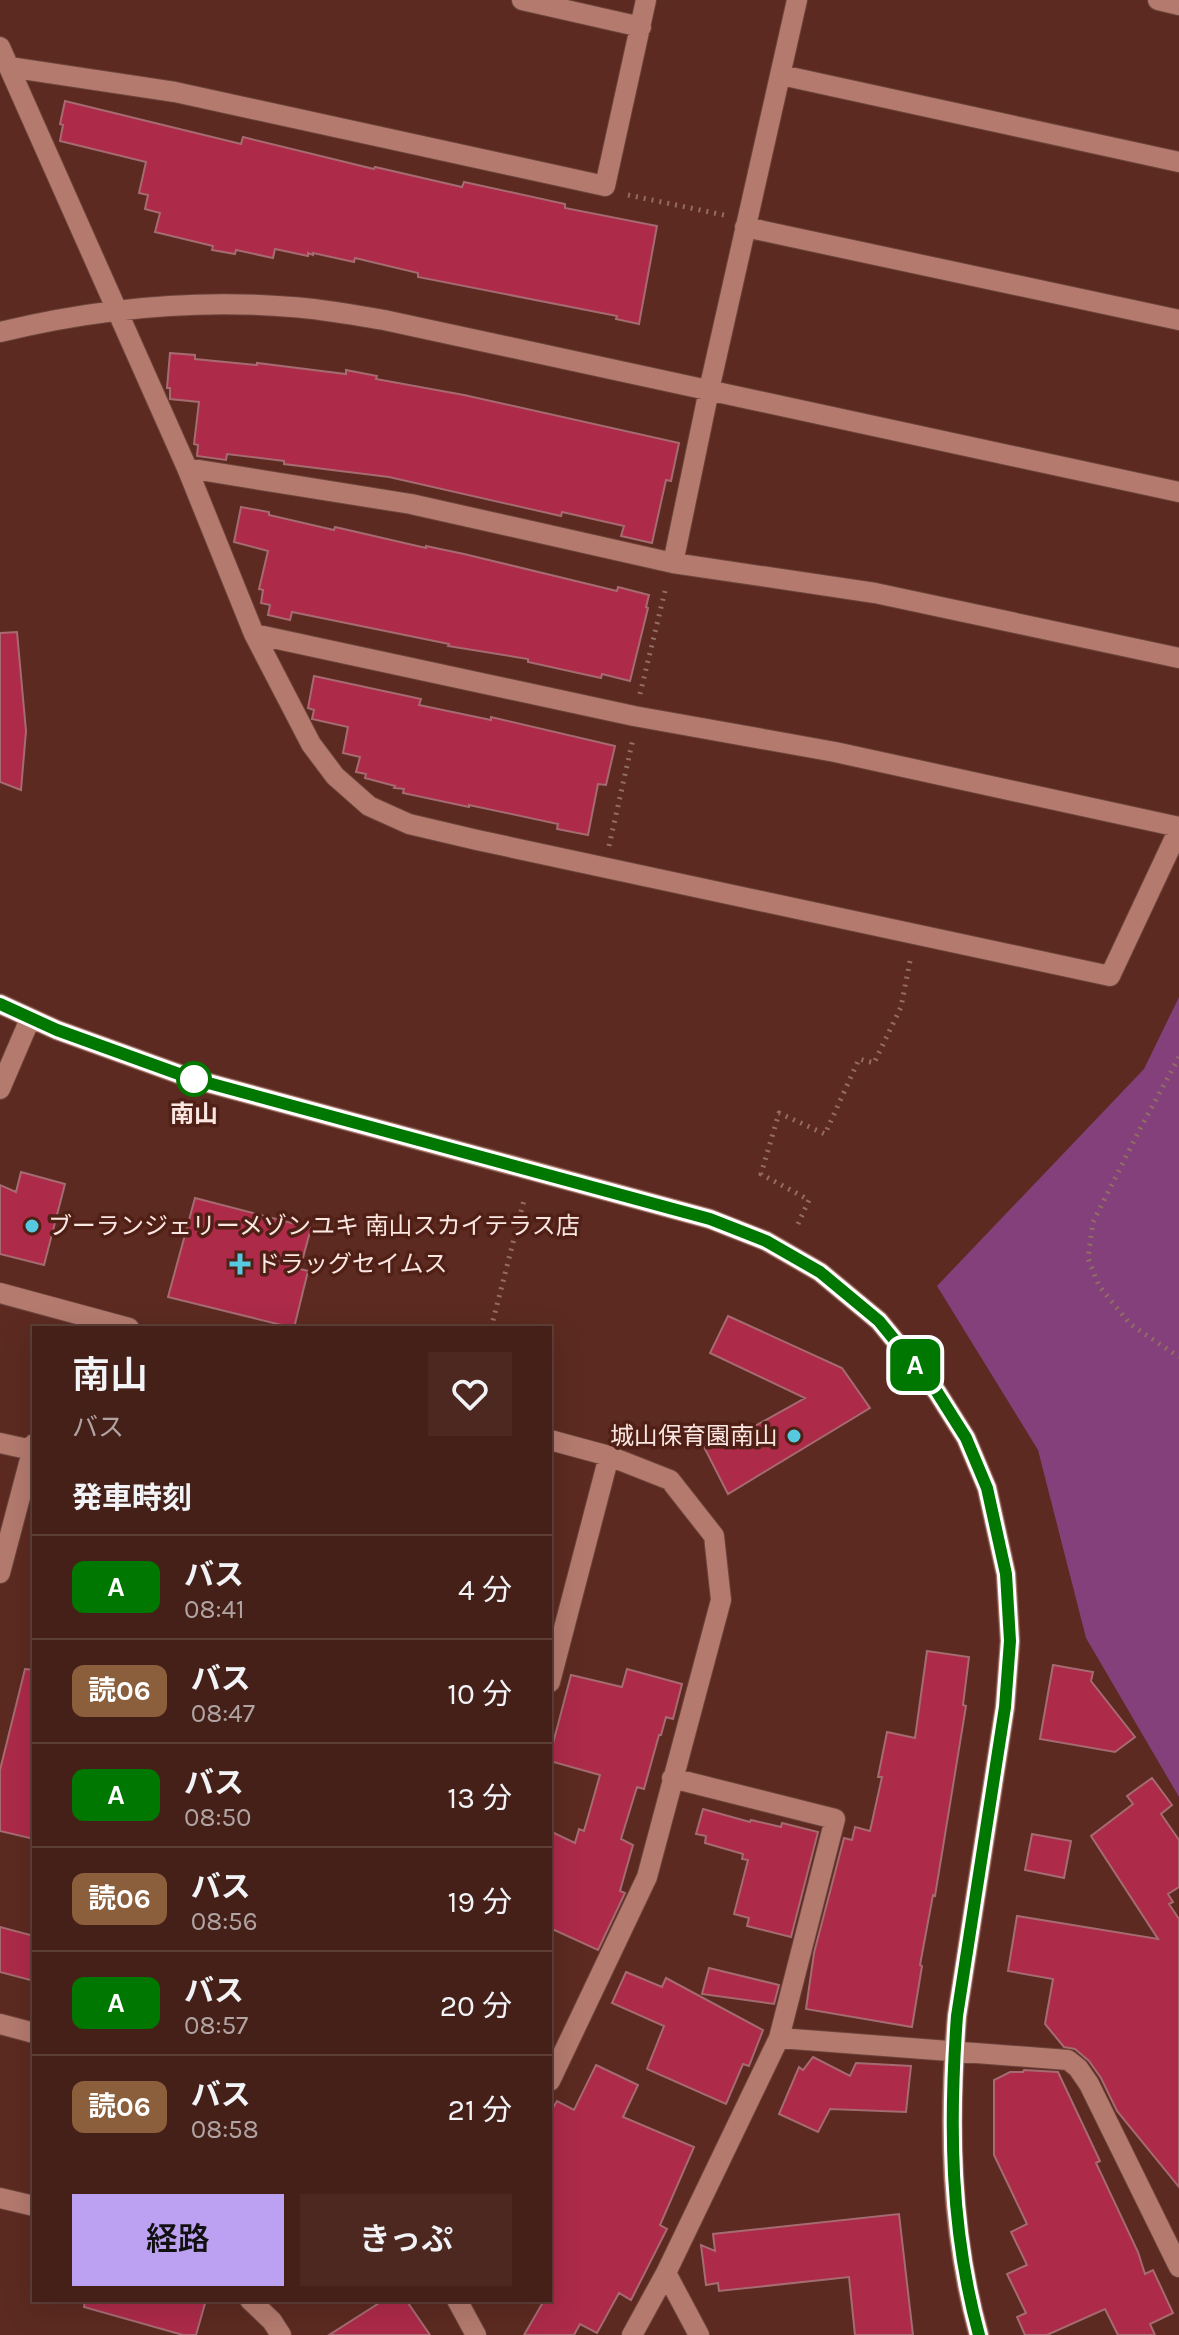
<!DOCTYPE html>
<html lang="ja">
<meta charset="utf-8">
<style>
:root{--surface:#452018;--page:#4c2821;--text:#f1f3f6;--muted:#b0a3a2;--line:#5d3e37;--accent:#bca0f2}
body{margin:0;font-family:Karla,"Noto Sans JP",sans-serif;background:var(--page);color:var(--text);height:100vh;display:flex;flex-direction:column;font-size:30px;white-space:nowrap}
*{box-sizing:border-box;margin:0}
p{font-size:26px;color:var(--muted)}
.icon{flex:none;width:44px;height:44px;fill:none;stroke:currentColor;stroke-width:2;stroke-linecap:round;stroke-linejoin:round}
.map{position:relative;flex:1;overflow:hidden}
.details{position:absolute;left:32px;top:1326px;width:520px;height:976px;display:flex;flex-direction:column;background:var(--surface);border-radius:0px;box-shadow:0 8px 32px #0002,0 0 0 2px var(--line)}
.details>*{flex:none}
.badge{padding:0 16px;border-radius:12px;font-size:28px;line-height:52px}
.map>.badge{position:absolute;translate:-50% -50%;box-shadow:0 0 0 4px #fff}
h2{padding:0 40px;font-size:30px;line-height:72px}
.round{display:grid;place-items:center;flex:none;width:84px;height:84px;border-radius:0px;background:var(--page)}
.head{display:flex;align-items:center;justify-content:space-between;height:136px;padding:0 40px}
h1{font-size:38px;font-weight:600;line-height:60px}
.cta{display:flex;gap:16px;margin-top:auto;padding:16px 40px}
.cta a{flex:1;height:92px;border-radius:0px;background:var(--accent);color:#111;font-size:32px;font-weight:600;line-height:92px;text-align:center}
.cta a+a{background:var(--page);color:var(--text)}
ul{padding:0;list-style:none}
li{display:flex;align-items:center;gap:24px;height:104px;padding:0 40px;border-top:2px solid var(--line)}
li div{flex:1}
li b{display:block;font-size:30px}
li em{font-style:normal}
li .badge{min-width:88px;font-weight:700;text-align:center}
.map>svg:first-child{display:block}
.green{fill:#83407a}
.building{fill:#ad2a49;stroke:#a56b71;stroke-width:2}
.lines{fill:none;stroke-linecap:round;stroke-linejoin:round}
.minor-casing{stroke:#6c443c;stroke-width:22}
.path{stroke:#936c64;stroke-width:5;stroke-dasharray:2 6;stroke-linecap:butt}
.minor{stroke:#b47a6e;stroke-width:20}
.line-casing{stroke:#fff;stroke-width:18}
.line{stroke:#070;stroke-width:12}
.stop-dot{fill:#fff;stroke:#070;stroke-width:4}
.poi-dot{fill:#56c9e0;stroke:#502016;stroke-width:3}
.labels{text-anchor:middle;stroke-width:7;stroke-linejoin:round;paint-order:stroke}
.stop-label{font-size:24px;font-weight:bold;fill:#fbe7e2;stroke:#502016}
.poi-label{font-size:24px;fill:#fbe7e2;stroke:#502016;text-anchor:start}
</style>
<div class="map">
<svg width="1179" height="2335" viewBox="0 0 1179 2335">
<rect width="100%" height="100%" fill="#5c2a20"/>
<path class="green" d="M1179,997V1797L1086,1638L1038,1450L937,1286L1144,1069Z"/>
<path class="building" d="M65,101L241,144L243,137L374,169L375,167L462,187L464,182L565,204V208L657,226L639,324L616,319L617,316L418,277V273L355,258L354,262L313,253V255L308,253V256L275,249L273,258L236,250L235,254L212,250L213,246L155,232L160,213L145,209L148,195L139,193L146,162L60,141L63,125L60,124Z
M170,353L195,355V359L257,365V363L346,374V370L377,376L376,379L464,395L679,443L671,481L666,480L652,543L621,536L624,526L562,512L561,516L389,477L284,464V461L227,454L226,460L197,456L198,445L194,444L199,402L170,399V388H167Z
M241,507L269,512V515L334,530L335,527L426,548V546L464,554L617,591L618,587L649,595L646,607L648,608L630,681L602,674L601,678L528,662V659L448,646L449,644L292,612L290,620L268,615L270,605L261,603L263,590L259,589L268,551L234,542Z
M17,632L26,731L21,790L0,782V633Z
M314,676L421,699L419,705L491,720V717L615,746L606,785L598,784L588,835L557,829L558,824L469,805V807L403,793L404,789L394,788L395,786L365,778L366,774L356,772L360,757L343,753L348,727L312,719L314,710L308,708Z
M21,1172L65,1184L44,1265L0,1254V1185L16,1192Z
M195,1198L311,1228L300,1269L308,1271L294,1328L168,1297Z
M728,1316L842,1368L870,1408L728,1494L704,1447L726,1434L730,1440L805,1398L710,1353Z
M927,1651L969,1657L963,1705L966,1706L935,1896L933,1895L920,1965L922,1966L912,2027L806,2009L814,1953L844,1838L852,1840L855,1827L870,1831L882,1777H878L887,1732L915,1738Z
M1053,1665L1093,1672L1091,1681L1135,1737L1115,1752L1040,1739Z
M25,1669L34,1670V1839L0,1831V1770Z
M627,1669L682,1684L673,1719L666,1717L661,1735H659L644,1789L637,1787L621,1839L633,1845L620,1891L625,1893L598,1950L550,1928V1831L575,1843L579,1829L584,1831L600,1775L550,1761V1755L571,1675L622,1687Z
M1152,1778L1172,1805L1161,1814L1179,1840V1887L1168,1894L1173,1902L1169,1904L1179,1919V2187L1117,2111L1101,2078L1089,2061L1075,2049L1064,2047L1045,2024L1053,1979L1008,1971L1017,1916L1158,1939L1091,1836L1133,1804L1127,1796Z
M703,1809L750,1822L751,1820L781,1827L782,1823L818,1832L791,1937L747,1926L749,1918L734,1914L748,1860L742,1859L743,1854L705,1843L706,1836L696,1834Z
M1032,1834L1071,1841L1064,1878L1025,1870Z
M0,1927L34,1936V1981L0,1972Z
M709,1968L779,1985L774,2004L702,1994Z
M626,1972L662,1987L666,1978L763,2030L749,2066L743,2064L726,2104L647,2069L664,2026L612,2003Z
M813,2057L850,2076L856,2063L911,2066L906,2112L830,2109L818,2132L779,2114L799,2067L803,2070Z
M596,2065L638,2085L623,2117L694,2147L660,2225L667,2229L631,2300L619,2293L597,2333L580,2324L574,2335H524L542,2304L540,2303L542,2300H550V2113L557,2101L574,2110Z
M1024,2070L1058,2072L1100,2161L1096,2163L1138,2252L1145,2274L1153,2270L1173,2313L1150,2324L1155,2335H1118L1105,2309L1047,2335H1025L1017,2317L1026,2313L1007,2274L1027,2265L1011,2232L1027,2224L994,2155V2080L1010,2072H1023Z
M899,2214L913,2335H855L849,2277L719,2291L718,2283L706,2285L701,2245L715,2251L713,2234Z
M85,2300H206L196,2335H183L84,2307Z
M384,2300H406L430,2335H329Z"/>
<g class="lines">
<defs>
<path id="minor" d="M522,0L641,27
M1158,0L1179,5
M0,47L187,468L254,634L311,744L335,776L369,806L409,824L477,840L1110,976L1179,829
M9,67L175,92L605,186L646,0
M781,75L1179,162
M745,227L1179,320
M0,332C95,309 195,299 292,307C323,309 353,315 384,320L1179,492
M187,468L411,504L673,563L875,593L1179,658
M673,563L709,390L797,0
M254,634L634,716L835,752L1179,827
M0,1004L57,1030L190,1078L710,1219L766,1241L820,1272L879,1321L937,1392L966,1438L987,1488L1006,1574L1010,1641L1005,1707L957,2016C948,2124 950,2231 979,2335
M0,1089L30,1019
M0,1293L129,1328
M550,1440L609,1456L670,1480L714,1536L721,1600L647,1877L550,2081
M0,1443L32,1450
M0,1573L34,1444
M550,1682L609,1456
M672,1778L835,1819L779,2038
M0,2024L34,2033
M0,2198L34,2206
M666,2273L699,2335
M250,2300L272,2321L281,2335
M457,2300L476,2335
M632,2335L666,2273L779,2038L1068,2060L1078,2068L1089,2084L1179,2267"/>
</defs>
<use href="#minor" class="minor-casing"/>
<path class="path" d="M628,195L724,215
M640,694L666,587
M609,846L633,739
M1179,1057L1140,1129L1093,1222L1088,1258L1099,1286L1130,1324L1179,1357
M798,1224L809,1200L761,1174L779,1113L825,1134L859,1059L874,1063L901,1007L911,956
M491,1328L524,1200"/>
<use href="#minor" class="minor"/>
</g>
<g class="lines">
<defs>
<path id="line" d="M0,1004L57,1030L190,1078L710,1219L766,1241L820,1272L879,1321L937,1392L966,1438L987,1488L1006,1574L1010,1641L1005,1707L957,2016C949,2125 950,2229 979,2335"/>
</defs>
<use href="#line" class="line-casing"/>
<use href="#line" class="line"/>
</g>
<circle class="stop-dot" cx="194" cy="1079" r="16"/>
<g class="poi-dot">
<circle cx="32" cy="1226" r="8"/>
<path d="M236 1252h8v8h8v8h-8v8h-8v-8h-8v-8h8z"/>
<circle cx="794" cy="1436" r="8"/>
</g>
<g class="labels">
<g class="stop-label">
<text x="194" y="1122">南山</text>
</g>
<g class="poi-label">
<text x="48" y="1234">ブーランジェリーメゾンユキ 南山スカイテラス店</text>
<text x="256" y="1272">ドラッグセイムス</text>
<text x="778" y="1444" text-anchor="end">城山保育園南山</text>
</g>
</g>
</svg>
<b class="badge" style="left:915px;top:1365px;background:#070;color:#fff">A</b>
<section class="details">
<div class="head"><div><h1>南山</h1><p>バス</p></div><a class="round"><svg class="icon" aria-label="heart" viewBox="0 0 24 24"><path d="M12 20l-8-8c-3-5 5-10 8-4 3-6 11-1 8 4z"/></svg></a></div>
<h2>発車時刻</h2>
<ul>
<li><span class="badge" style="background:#070;color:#fff">A</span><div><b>バス</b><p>08:41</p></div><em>4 分</em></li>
<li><span class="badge" style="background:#8b5e3c;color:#fff">読06</span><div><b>バス</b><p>08:47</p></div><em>10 分</em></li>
<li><span class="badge" style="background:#070;color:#fff">A</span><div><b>バス</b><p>08:50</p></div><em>13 分</em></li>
<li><span class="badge" style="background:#8b5e3c;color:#fff">読06</span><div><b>バス</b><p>08:56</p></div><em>19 分</em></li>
<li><span class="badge" style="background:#070;color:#fff">A</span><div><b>バス</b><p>08:57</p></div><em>20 分</em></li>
<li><span class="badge" style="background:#8b5e3c;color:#fff">読06</span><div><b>バス</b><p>08:58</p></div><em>21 分</em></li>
</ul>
<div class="cta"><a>経路</a><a>きっぷ</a></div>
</section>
</div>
